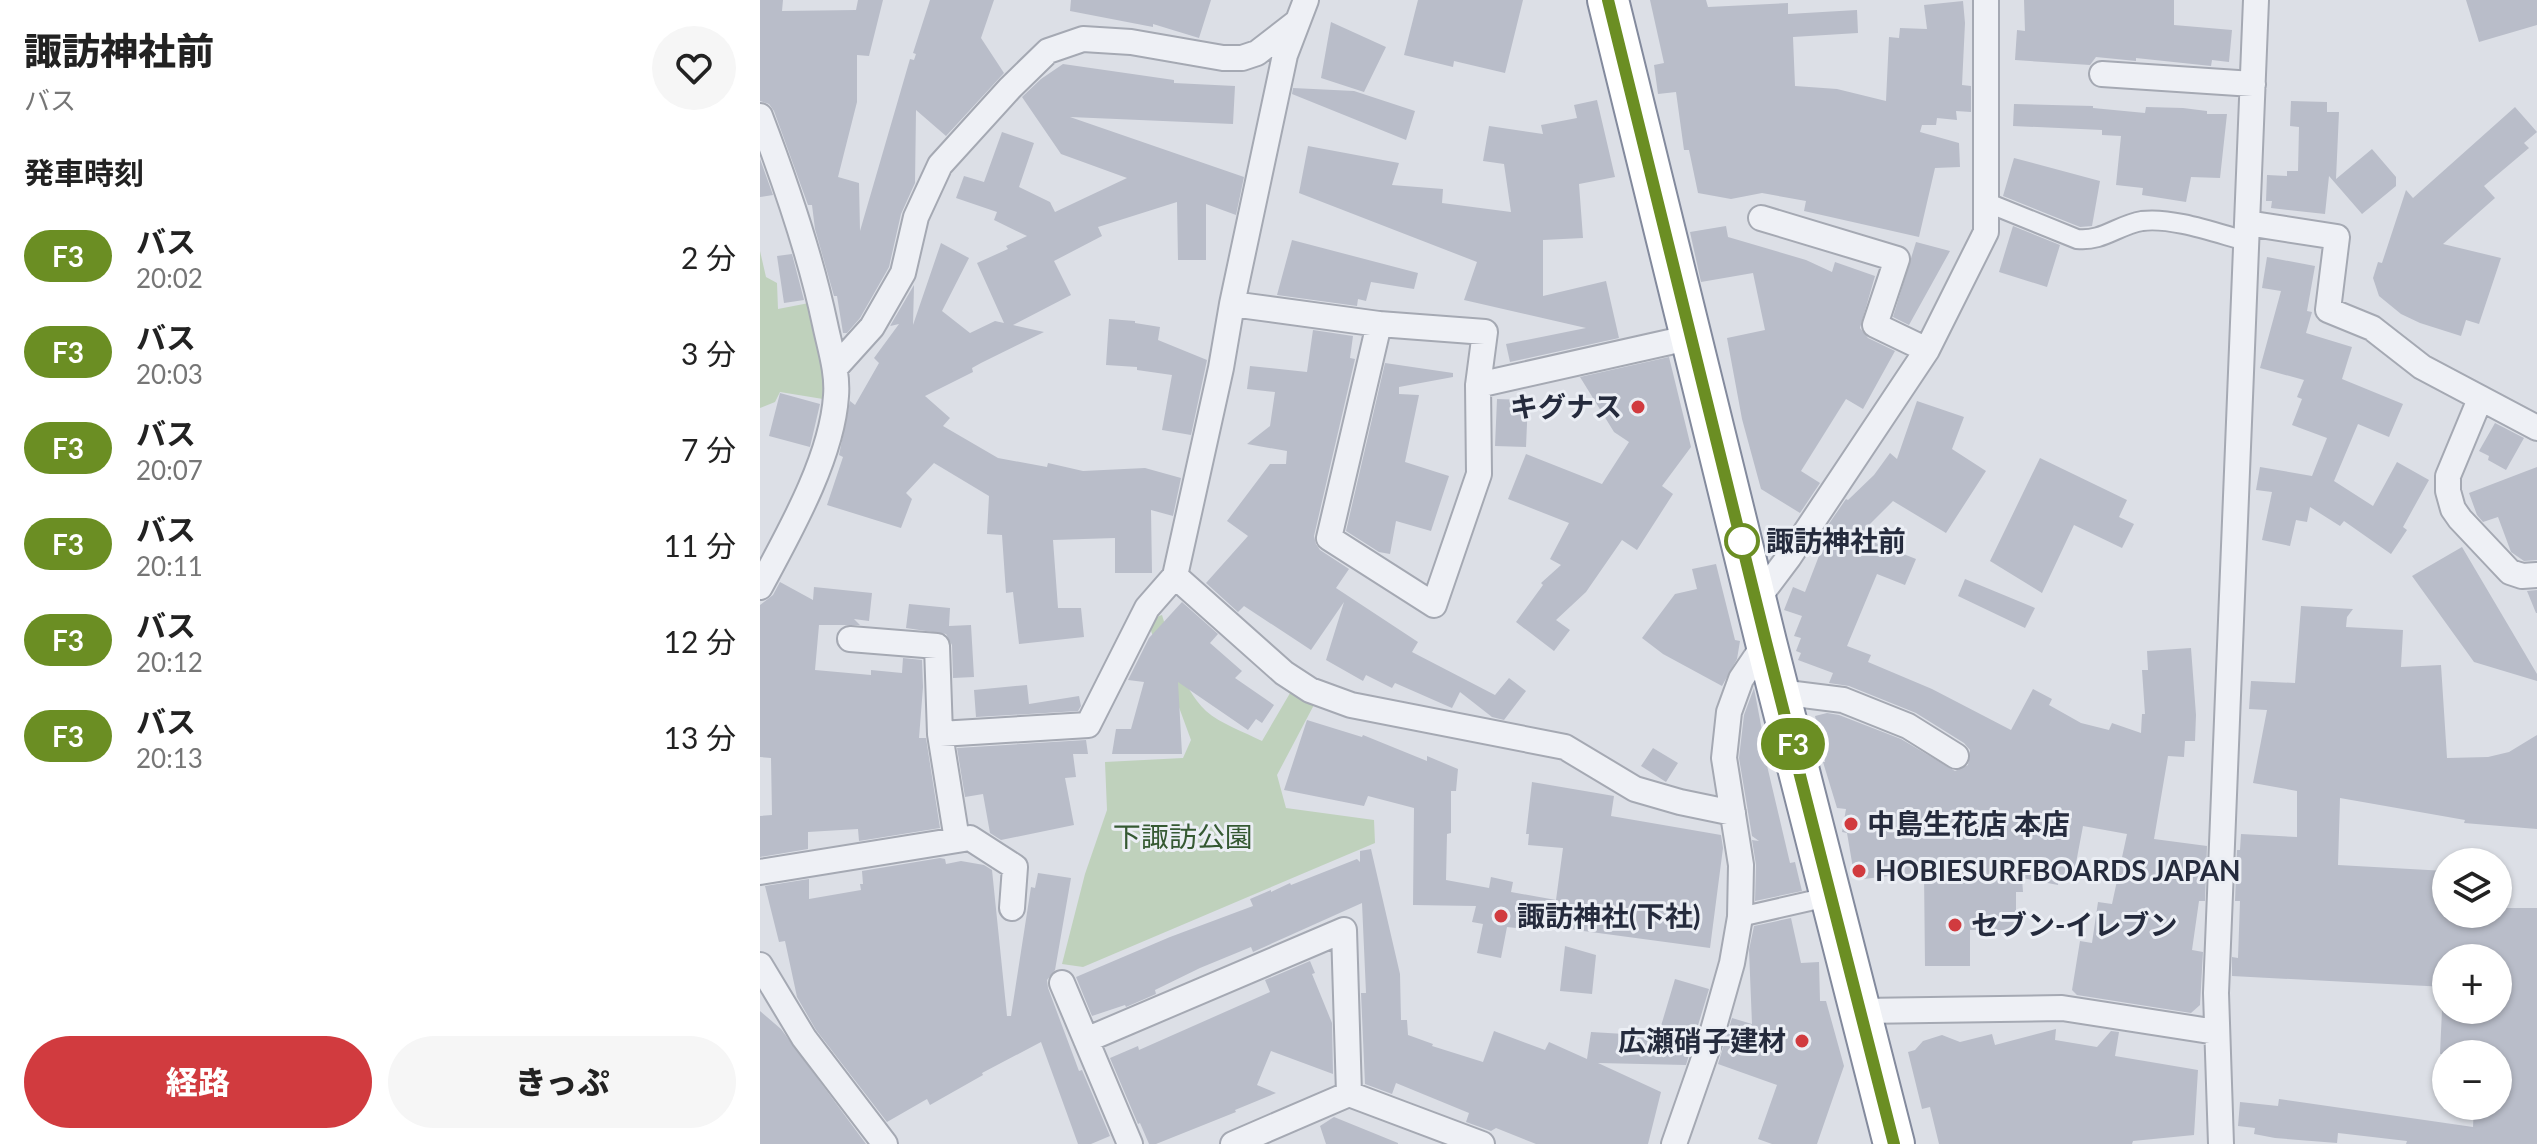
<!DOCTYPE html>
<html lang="ja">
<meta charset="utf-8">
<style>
:root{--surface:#fff;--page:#f6f6f6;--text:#222;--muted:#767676;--accent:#d13b3f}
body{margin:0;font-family:Lato,"Noto Sans JP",sans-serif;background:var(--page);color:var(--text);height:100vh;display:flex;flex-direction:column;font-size:30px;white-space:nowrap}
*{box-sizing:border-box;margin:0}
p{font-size:26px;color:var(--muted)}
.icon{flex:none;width:44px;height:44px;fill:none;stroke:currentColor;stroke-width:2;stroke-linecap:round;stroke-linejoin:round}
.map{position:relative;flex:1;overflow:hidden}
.drawer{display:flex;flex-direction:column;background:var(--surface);width:760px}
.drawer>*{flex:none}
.badge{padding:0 16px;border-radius:26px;font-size:28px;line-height:52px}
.controls{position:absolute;left:1672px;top:848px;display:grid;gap:16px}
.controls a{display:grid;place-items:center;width:80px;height:80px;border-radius:50%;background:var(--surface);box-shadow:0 2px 6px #0004;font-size:40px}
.map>.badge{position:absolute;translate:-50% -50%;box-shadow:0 0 0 4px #fff}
h2{padding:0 24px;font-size:30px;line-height:72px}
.round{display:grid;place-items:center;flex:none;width:84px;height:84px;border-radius:42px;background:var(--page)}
.overview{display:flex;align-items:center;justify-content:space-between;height:136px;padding:0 24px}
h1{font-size:38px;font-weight:800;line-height:60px}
.action{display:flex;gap:16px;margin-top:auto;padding:16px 24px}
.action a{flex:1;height:92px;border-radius:48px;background:var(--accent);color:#fff;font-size:32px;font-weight:800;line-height:92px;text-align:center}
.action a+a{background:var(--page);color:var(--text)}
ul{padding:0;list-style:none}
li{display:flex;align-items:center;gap:24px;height:96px;padding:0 24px}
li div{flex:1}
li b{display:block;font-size:30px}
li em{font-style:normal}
li .badge{min-width:88px;font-weight:700;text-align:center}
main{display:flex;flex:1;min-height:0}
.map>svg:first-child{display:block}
.green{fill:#bfd1bc}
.building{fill:#b9bdc9}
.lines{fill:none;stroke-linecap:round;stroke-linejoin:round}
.pedestrian-casing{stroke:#a5a9b3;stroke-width:22}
.minor-casing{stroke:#a5a9b3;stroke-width:28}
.trunk-casing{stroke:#838a9d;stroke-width:44}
.pedestrian{stroke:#eef0f5;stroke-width:18}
.minor{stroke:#eef0f5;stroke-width:24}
.trunk{stroke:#fff;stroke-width:40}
.line-casing{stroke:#fff;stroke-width:18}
.line{stroke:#6b8e23;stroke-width:12}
.poi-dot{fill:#d13b3f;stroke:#ebeef4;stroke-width:3}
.stop-dot{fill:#fff;stroke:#6b8e23;stroke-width:4}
.labels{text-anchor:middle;stroke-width:6;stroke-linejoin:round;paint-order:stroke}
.poi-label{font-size:28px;font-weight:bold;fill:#252b3d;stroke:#ebeef4;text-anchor:start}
.stop-label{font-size:28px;font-weight:bold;fill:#252b3d;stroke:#ebeef4;text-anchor:start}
.park-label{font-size:28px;fill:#355932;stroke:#ebeef4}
</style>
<main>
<section class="drawer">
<div class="overview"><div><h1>諏訪神社前</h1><p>バス</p></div><a class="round"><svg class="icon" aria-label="heart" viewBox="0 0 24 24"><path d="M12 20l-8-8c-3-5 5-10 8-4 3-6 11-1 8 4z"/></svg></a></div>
<h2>発車時刻</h2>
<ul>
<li><span class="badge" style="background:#6b8e23;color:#fff">F3</span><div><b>バス</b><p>20:02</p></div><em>2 分</em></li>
<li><span class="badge" style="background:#6b8e23;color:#fff">F3</span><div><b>バス</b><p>20:03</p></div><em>3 分</em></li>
<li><span class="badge" style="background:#6b8e23;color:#fff">F3</span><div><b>バス</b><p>20:07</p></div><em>7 分</em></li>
<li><span class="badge" style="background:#6b8e23;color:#fff">F3</span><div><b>バス</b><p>20:11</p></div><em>11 分</em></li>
<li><span class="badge" style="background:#6b8e23;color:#fff">F3</span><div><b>バス</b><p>20:12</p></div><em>12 分</em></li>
<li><span class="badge" style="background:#6b8e23;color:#fff">F3</span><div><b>バス</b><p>20:13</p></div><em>13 分</em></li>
</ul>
<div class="action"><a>経路</a><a>きっぷ</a></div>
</section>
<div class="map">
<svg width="1777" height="1144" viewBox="0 0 1777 1144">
<rect width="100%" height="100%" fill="#dcdfe6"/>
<path class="green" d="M0,251L6,277L17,283L18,309L49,303L64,381L63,399L20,392L15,402L0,408Z
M402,615C412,647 421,687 446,711C461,724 484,732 502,741L533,688L556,701L517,775L526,808L614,820L615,843L323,967L302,964L325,874L347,810L345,762L423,758L431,740L387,620Z"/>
<path class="building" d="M0,0H23L22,11L96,10L98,0H123L109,56L97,55V102L78,177L99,183L100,231L150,59L154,60L156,54L153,53L170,0H234L221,38L244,73L186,136L156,110L155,183L141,214L129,267L100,318L87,333H83L77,296H74L55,229L52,205H48L14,111L9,104L0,101Z
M311,0H451L439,38L393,24V27L310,11Z
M658,0H763L745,73L694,61L693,67L644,55Z
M890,0H946L948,7L1028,3V14L1097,10L1098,33L1033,37L1035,86L1077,89L1126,101L1129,37L1139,38L1140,28L1167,29L1164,5L1203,1L1205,23L1202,85L1211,86V112L1196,111L1197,120L1177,118L1176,125H1162L1160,132L1199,143L1200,167L1175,168L1159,237L1044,211L1046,201L1002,193L971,199L938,193L929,150H924L916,92L898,94L894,65L904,63Z
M1264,0H1414V25L1472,30L1469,62L1452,60L1451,66L1376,58V61L1336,57L1330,65L1255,60L1257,30L1265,31Z
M1706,0H1777V25L1719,42Z
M571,22L626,47L604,92L561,78Z
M303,64L414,80V83L475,86L473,124L310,117L484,177L476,215L446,204V260H418L417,202L338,227L342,236L294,261L311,295L253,325L284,332L221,363L212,368L213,372L165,396L190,418L183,426L238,458L287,467L288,463L323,471L385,468L421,478L413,516L391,510L392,573H355V538L293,540L298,608H321L324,637L259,644L253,592L246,593L242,535L227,534L229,496L174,463L146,493L152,499L141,528L67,505L83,457L79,455L90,401L95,405L119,363L114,358L139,324L130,326L154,285L153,325L181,243L209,258L182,311L210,333L235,321L244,323L217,263L248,249L246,246L267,236L234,220L237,212L196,198L204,176L224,182L242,132L274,143L259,187L290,202L295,212L367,178L301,154L262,97L281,79Z
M533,88L594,91L655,111L646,140L532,94Z
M837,100L855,177L819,184L823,238L783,240V296L846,281L859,338L750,362L746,344L826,328L704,300L717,262L539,193L548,146L639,163L632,185L683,189L682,203L751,212L744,164L723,161L729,126L783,134L781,125L817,118L814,105Z
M1531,101L1567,102V112H1579L1576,179L1612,149L1636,177V186L1602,214L1569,176L1565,214L1511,208L1512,201H1506L1507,175L1527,176V171H1538L1539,127L1530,126Z
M1254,104L1333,106V108L1385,113L1386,107L1423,108L1447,111V114H1467L1460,178L1431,177L1426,202L1382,195L1383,188L1356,185L1361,136L1342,135V130L1253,126Z
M1755,107L1777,132L1764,143L1769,148L1724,186L1735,198L1683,244L1741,258L1719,324L1706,320L1701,336L1660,323L1641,314L1619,296L1613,278L1618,262L1622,263L1646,190L1653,198Z
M1254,158L1340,181L1332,226L1320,227L1243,196Z
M0,159L13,195L0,197Z
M966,226L968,237L1046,260L1072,272L1075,262L1115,276L1100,328L1108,338L1135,351L1103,409L1086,399L1041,471L1060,483L1040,513L1001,489L982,419L967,338L1005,330L993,273L941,282L930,232Z
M1253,226L1300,245L1287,287L1239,272Z
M532,240L658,273L654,289L611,282L606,301L598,299L597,306L517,295Z
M1156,242L1190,251L1149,325L1133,317Z
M32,254L44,300L24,303L17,256Z
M1507,257L1555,266L1547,311L1552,312L1546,333L1592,347L1582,379L1643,404L1629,437L1598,424L1574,481L1613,506L1637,462L1669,480L1643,527L1647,530L1631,554L1584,521L1580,526L1550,507L1547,522L1536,520L1530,546L1502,540L1512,492L1496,490L1500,467L1552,476L1567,438L1532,425L1542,399L1537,397L1544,380L1500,368L1521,291L1502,288Z
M349,319L375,321V323L400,327L398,340L447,360L431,435L402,430L412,375L377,370V367L346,365Z
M553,330L593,336L590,358L595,359L554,536L556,544L560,550L589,569L576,588L658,642L652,652L735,695L749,678L766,691L744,720L732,717L700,692L692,708L635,683L632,688L606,675L603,681L566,660L584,602L551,650L484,606L478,612L446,583L488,536L467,521L510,464H526L527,451L487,444L510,426L515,392L487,389L490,366L547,372Z
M909,357L931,447L902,486L913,494L877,550L862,540L826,592L796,620L810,630L794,651L756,622L783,585L781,583L801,565L790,559L809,523L748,499L766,454L842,484L869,442L854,432L820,377Z
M625,363L693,373V377L639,387V394L659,395L645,462L689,476L671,531L636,521L630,554L619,552L586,531Z
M20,393L60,404L50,447L9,436Z
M737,399L768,400L766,447L735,446Z
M1157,401L1204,417L1192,449L1226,471L1186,533L1133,501L1098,536L1156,559L1145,585L1117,574L1087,646L1111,655L1108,662L1172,689L1251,730L1273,689L1292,699L1289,705L1321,723L1349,730L1352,723L1381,733L1382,714H1385L1382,670H1388L1387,651L1431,648L1436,715L1435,741H1425L1424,757L1408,756L1394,839L1447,846L1445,901H1439L1432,950L1443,952L1440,1005L1431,1013L1317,995L1312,990L1320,941L1332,943L1338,902L1352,904L1367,834L1323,826L1313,879L1299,876L1298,885L1262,878L1263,892H1256V930H1210V966H1165L1164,872L1095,880L1087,833L1082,832L1086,809L1077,808L1063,762H1065L1055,716L1067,713L1079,715L1141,739L1195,771L1208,765L1210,750L1204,743L1156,713L1089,686L1069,683L1073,673L1038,660L1041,653L1036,651L1041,638L1034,636L1042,616L1024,610L1033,587L1045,592L1069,530L1066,528L1086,499L1088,500L1114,475L1130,453L1137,459Z
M1735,423L1764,438L1746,470L1728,460L1729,456L1719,451Z
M1280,458L1367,500L1359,517L1374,524L1362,548L1314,525L1282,593L1230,561Z
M1777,467V560L1764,561L1751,552L1738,517L1723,522L1717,515L1709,493Z
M1702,547L1777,674V681L1714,662L1652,576Z
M956,564L975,640L980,641L977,659L962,686L903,654L882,638L915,594L937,589L932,569Z
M1205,579L1275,608L1265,628L1198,596Z
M20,582L53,600L54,587L112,593L109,621L94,619L100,625H59L55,670L111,675V670L142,673L143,658L162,660L163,687L159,738H166L180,828L99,841L98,829L48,832V849L0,857V816L12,815L11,758L0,757V605L13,595Z
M1777,590V613H1776L1767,591Z
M422,602L458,634L450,643L482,671L475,678L514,705L502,723L496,719L488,730L418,682L422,754H352L356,729H371L384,682L368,680L389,638Z
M149,604L190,608L189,626L211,625L214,677L193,678L192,645L186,634L146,628Z
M1541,606L1593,609L1587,617L1586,627L1643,630L1641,667L1681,665L1687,758L1728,757L1749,752L1777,735V829L1704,823L1705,820L1580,798L1578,865L1686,871V914H1738V908H1777V1144H1646L1647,1141L1578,1133L1577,1143L1515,1138L1494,1134L1495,1128L1478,1126L1480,1102L1518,1106L1519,1099L1713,1127L1714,1106H1738V1054H1680L1682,1010H1738V958H1686V987L1472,976V957L1478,958L1480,901H1475L1477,850H1480L1481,834L1537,837V791L1493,783L1507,710L1489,709L1491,681L1535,683Z
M267,685L269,704L319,696L321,706L318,711L216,717L214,690Z
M994,688L1007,757H1005L1030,863L1035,862L1042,891L995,901L996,865L992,840L999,841L992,836L979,758L984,715Z
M547,720L602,737L603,735L667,761V756L698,769L696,791H691V833L687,834L686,880L729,888L731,877L753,882L751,892L796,900L803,848L768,845L769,834H766L772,782L854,796L851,816L961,835L963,848L950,948L757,922L756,928L747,927L741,958L717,953L723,924L712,922L716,906L653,905L654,808L608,796L604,806L524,790Z
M326,740L328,754H313L316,777L305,778L314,825L241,840L230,833L223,794L205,797L197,748Z
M893,748L918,763L906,782L881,766Z
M611,849L640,974L641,1020H647L648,1035L673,1044L672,1046L723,1062L734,1031L785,1050L789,1042L827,1059L831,1032L898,1036L915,979L949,989L926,1065L838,1063L901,1092L888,1144H776L736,1128L731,1131L706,1122L709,1113L636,1083L632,1094L605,1084L601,993H606L602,903L493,952L491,947L440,968L395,990L396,994L366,1007L365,1005L332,1016L316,977L410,937L493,906L490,899L511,890V892L530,883L531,885L597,859L600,862V851Z
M180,858L185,859L186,864L201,861L224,865L232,870L247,1016H251L271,887L275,888L278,873L311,878L295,970L287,980L288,988L319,1071L322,1070L350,1136L331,1144H318L281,1042L222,1073L223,1075L170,1105L167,1099L127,1122L56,1030L37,997L25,941L19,942L5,886L49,879V899L101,890L100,884H103L102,871Z
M1031,918L1041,963L1059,962L1060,1001H1066L1084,1066L1057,1144H1012L998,1139L1017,1085L958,1064L972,1018L992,1024L989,950L994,926Z
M805,946L836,955L832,994L800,991Z
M550,961L555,973L552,974L572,1023L573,1074L511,1051L497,1085L516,1093L475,1110L476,1112L396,1144H389L380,1123L378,1124L350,1058L378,1046L379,1050L510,992L505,980Z
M0,1011L21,1029L106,1144H0Z
M1296,1029L1295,1040L1337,1047L1351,1031L1359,1032L1355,1056L1438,1070L1434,1135L1373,1141L1372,1144H1179L1170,1107L1162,1109L1148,1052L1155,1050L1163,1041L1182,1035L1200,1042L1232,1034L1235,1045Z
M574,1117L638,1143V1144H566L560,1126Z"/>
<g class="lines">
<defs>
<path id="pedestrian" d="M1228,203L1317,239C1342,242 1358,225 1382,221C1412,217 1456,233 1486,241
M980,917L1072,896"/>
<path id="minor" d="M1342,74L1493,84
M0,116C26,184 50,253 65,324C70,348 78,372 76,396C72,458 29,533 0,587
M1001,218L1137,259L1115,325L1167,350
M1487,223L1577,237L1568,310L1612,328L1662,367L1777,428
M472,304L619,324
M75,368L112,327L143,273L156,217L180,165L250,88L288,51L323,39L371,42L463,58H482L497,53L537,22
M718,385L719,474L674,605L569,538L619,324L725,332L718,385L932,337
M1720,399L1688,476V491L1693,509L1700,519L1750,572L1762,576L1777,575
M415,576L524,673L550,690L591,705L805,747L875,789L920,802L973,813
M996,601L1029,557L1167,350L1226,232V0
M90,639L177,646L180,734L197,840
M1019,692L1083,700L1148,726L1196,756
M180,734L328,725L387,608L415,576L461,368L472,304L525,55L546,0
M0,872L210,838L255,867L252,908
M0,965L44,1038L125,1144
M302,983L370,1144
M1101,1011L1302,1008L1456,1032
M326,1040L584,930L589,1094
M473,1144L589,1094L722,1144
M914,1144L950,1041L972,963L980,917L981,865L964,758L969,712L981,679L1006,642
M1461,1144L1456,993L1496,0"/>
<path id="trunk" d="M848,0L1006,642L1134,1144"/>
</defs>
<use href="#pedestrian" class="pedestrian-casing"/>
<use href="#minor" class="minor-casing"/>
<use href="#trunk" class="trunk-casing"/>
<use href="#pedestrian" class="pedestrian"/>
<use href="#minor" class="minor"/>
<use href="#trunk" class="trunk"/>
</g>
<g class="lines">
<defs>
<path id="line" d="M848,0L1006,642L1134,1144"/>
</defs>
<use href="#line" class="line-casing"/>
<use href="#line" class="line"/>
</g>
<g class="poi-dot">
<circle cx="878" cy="407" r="8"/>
<circle cx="1091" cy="824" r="8"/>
<circle cx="1099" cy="871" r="8"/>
<circle cx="741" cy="916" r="8"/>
<circle cx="1195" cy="925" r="8"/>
<circle cx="1042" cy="1041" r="8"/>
</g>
<circle class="stop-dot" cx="982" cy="541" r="16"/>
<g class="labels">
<g class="poi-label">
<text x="862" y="417" text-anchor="end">キグナス</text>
<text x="1107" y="834">中島生花店 本店</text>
<text x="1115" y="881">HOBIESURFBOARDS JAPAN</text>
<text x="757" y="926">諏訪神社(下社)</text>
<text x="1211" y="935">セブン-イレブン</text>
<text x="1026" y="1051" text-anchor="end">広瀬硝子建材</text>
</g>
<g class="stop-label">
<text x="1006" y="551">諏訪神社前</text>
</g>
<g class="park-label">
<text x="423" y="847">下諏訪公園</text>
</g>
</g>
</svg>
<div class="controls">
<a><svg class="icon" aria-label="layers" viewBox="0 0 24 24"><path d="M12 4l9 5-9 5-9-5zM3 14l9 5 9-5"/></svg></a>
<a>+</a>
<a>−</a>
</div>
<b class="badge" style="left:1033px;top:744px;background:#6b8e23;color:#fff">F3</b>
</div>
</main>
